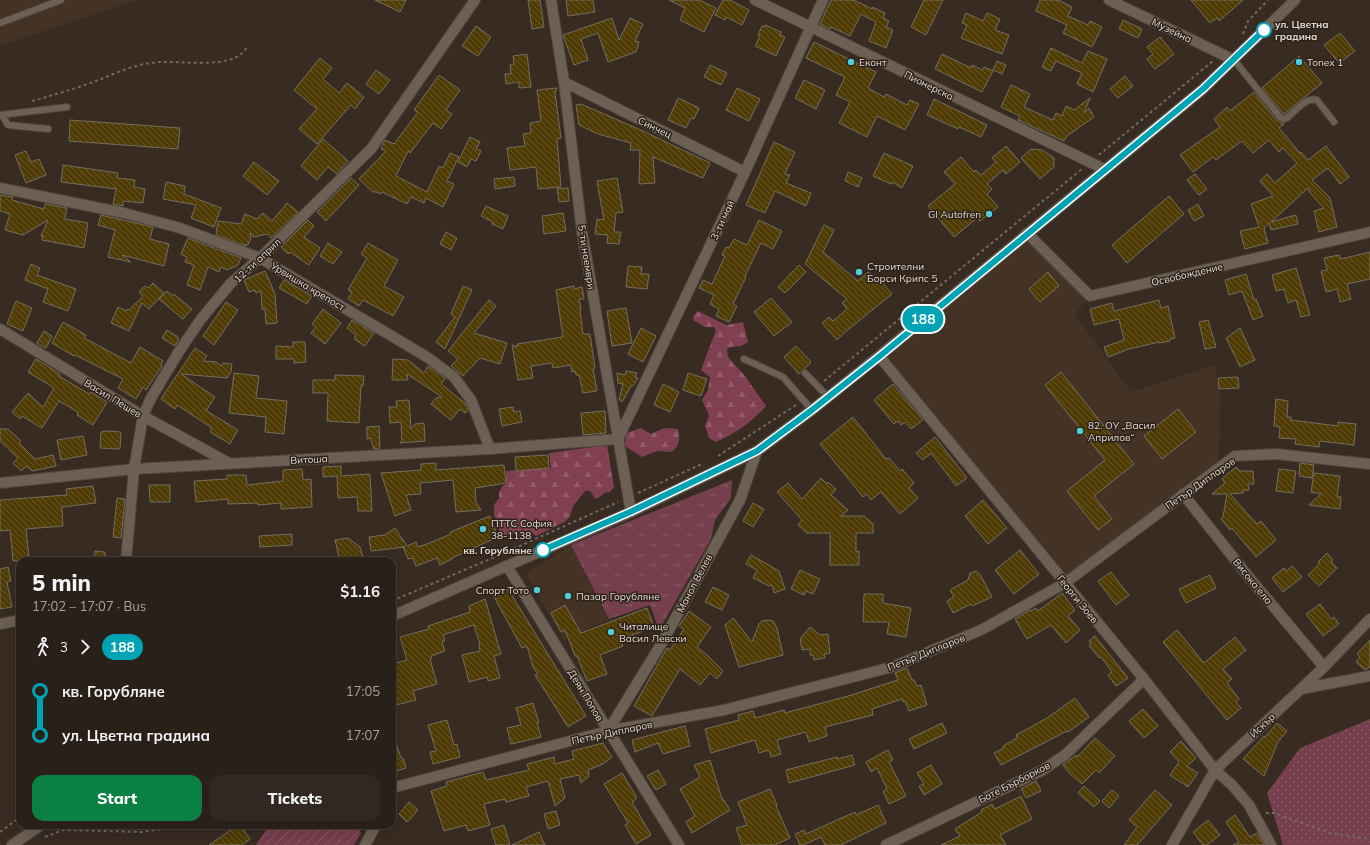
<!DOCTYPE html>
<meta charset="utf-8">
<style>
:root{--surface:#29201a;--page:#312823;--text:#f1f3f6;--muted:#a5a3a2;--line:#453e39;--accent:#0b8043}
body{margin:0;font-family:Mulish,sans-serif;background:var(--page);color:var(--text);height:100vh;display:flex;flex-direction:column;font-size:15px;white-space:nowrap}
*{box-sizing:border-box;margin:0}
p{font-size:13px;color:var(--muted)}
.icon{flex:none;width:22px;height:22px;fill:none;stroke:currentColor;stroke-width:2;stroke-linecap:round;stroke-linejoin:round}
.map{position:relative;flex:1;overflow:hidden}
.side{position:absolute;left:16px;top:557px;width:380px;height:272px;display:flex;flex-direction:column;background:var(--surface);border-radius:12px;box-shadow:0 4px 16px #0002,0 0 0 1px var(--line)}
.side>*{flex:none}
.badge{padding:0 8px;border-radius:13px;font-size:14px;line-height:26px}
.map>.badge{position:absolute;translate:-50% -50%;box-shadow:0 0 0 2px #fff}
.legs{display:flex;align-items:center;gap:6px;height:44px;padding:0 16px;font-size:13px}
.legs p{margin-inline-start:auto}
.overview{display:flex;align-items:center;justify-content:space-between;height:68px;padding:0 16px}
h1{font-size:22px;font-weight:800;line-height:30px}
.cta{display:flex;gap:8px;margin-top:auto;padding:8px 16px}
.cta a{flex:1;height:46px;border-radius:12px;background:var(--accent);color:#fff;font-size:16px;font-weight:800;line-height:46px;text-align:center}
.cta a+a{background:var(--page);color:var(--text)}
ul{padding:0 16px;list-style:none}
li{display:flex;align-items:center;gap:14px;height:44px;font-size:15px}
li i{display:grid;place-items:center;width:6px;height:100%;margin:0 5px;background:currentColor}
li i::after{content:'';width:10px;height:10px;margin:-5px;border:3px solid;border-radius:50%;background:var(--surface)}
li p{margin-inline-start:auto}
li:first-child i{background:linear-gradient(#0000 50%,currentColor 0)}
li:last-child i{background:linear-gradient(currentColor 50%,#0000 0)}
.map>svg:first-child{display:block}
.built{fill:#443325}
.grass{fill:url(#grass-dots)}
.forest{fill:url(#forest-firs)}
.park{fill:url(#park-tufts)}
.garden{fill:url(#garden-furrows)}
.building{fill:url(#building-back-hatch);stroke:#746e5f}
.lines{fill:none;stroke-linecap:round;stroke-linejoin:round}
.lane-casing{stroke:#50463f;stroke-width:8}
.street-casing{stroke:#50463f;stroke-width:12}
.secondary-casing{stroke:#50463f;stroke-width:12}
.path{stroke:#736861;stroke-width:2;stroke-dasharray:3 3;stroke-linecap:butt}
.lane{stroke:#6c5f54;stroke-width:6}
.street{stroke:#6c5f54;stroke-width:10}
.secondary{stroke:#6c5f54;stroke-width:10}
.line-1-casing{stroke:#fff;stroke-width:9}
.line-1{stroke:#00a3b4;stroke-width:6}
.stop-1-dot{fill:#fff;stroke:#00a3b4;stroke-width:2}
.poi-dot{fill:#52ccd5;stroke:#2d2118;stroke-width:1.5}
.labels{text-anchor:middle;stroke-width:3;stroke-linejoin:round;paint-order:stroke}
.stop-label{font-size:10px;font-weight:bold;fill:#e0d9d3;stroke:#2d2118;text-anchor:start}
.street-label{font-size:10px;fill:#e0d9d3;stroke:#2d2118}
.poi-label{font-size:10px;fill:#e0d9d3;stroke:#2d2118;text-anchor:start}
</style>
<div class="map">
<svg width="1370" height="845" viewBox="0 0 1370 845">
<defs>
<pattern id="grass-dots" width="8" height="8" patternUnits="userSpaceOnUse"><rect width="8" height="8" fill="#763f4e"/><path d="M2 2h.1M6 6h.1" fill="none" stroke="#895a67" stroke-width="1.8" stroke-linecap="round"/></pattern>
<pattern id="forest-firs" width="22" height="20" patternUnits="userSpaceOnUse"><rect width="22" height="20" fill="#814052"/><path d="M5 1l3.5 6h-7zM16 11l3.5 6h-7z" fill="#935b6a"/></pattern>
<pattern id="park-tufts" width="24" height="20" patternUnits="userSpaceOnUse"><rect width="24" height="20" fill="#763f4e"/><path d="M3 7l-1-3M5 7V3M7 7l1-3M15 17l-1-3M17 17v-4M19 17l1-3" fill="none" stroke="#895a67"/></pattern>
<pattern id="garden-furrows" width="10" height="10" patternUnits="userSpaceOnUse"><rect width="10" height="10" fill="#763f4e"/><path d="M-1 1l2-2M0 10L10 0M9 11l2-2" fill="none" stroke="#895a67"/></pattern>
<pattern id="building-back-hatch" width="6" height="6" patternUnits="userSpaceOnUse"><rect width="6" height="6" fill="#4f3c04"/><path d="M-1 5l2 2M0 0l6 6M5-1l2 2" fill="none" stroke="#685828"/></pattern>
</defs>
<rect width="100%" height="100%" fill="#372b22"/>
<path class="built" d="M0,0H137L0,46Z
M1027,233L1090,296L1075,314L1131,392L1214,365L1220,393L1219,468L1065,583L879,356Z
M571,545L609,619L564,640L526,574Z"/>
<path class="grass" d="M1370,719V845H1283L1267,793L1300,748Z"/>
<path class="forest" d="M698,311L726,325L743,322L748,342L741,346L730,347L727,349L728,357L745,376L766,406C752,422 736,433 716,442L709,438L705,426L709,415L702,400L708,390L710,377L701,370L716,330L713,327H705L694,321L693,317Z
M641,428L651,434L664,428L678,429C680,439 680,446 671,452L657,451L642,457L625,446L626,433Z
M607,445L614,487L610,492L604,493L600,497L595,499L591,492L586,490L573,506L570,516L566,521L536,536L529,531L525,539L519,541L517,539L514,533L507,538L501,537L494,514V505L499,498V492L501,489L502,486L506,484V471L551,468L549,453Z"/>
<path class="park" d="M732,480L731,498L715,520L711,539L659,630L650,605L609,619L571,545Z"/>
<path class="garden" d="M277,825H356L361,833L354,845H256L268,827Z"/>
<path class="building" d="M375,0H406L400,12Z
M528,0H540L544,27L532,29Z
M566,0H593L595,12L568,16Z
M669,0H699L716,8L704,32L680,20L685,8Z
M723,0H730L749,10L742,25L726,17L725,20L715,15Z
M831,0H854L872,9V7L885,13L883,18L889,21L886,27L893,30L886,48L869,41L876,22L861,14L850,36L831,27L830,29L820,24Z
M924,0H943L926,35L911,27Z
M1040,0H1058L1072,7L1068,16L1088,25L1090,21L1102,27L1092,47L1063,33L1067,25L1036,11Z
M1191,0H1243L1219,21L1217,18L1210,23Z
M966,13L983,21L987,13L1000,19L995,30L1009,35L1002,54L961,38L967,25L962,23Z
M612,18L619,40L630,18L643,24L635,41L639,42L636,52L608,62L598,33L581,39L588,60L574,65L563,35Z
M1123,20L1142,29L1138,38L1119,29Z
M765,25L781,32L780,35L785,37L776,56L755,46L760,36L758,35L762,26L764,27Z
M476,26L491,37L478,56L462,46Z
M1340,33L1355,51L1339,63L1324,45Z
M1160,37L1174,54L1155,69L1147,59L1153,54L1147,47Z
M814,42L876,72L868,88L884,97L886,94L907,105L910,100L919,104L905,130L877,116L867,137L839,123L850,102L836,95L845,77L806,58Z
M1051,48L1082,63L1088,51L1107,59L1093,92L1077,84L1082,73L1056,61L1051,71L1042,67Z
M527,54L531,87L519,88V82L506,84L505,74H511L510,65L514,64L513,56Z
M942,54L971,68L972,65L982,70L984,67L993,71L982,92L935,69Z
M1299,56L1322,83L1284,114L1262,88Z
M320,58L332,68L323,79L339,93L347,83L364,97L355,109L351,105L317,144L299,129L317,109L294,90Z
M997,61L1006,65L1002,74L993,70Z
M710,65L727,73L721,85L704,77Z
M376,70L390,80L379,94L366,84Z
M439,75L460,90L446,110L452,114L441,129L433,123L410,153L408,151L396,176L427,192L439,166L443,168L450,153L459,157L447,181L454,184L443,207L426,198L424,203L411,197L407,204L382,192L380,194L377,192H373L359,179L386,151L381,149L385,140L394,144L418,112L414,110Z
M1125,76L1133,86L1118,98L1110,89Z
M804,80L825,90L816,109L795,98Z
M1011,85L1030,94L1024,107L1053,120L1056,113L1062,116L1066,106L1074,110L1090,98L1084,113L1089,108L1094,117L1067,136L1064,141L1018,120L1020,116L1001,107Z
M557,88L555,93L561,138L557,139L561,187L538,189L536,167L510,170L507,148L525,146L523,134L531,133L530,123L541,121L537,90Z
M737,88L760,99L749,121L726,110Z
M1254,92L1276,120L1284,124L1279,128L1300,153L1301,152L1308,160L1326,146L1349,177L1340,184L1328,168L1312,180L1330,198L1337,227L1319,232L1314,211L1324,208L1310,193L1308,188L1271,222L1296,215L1298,224L1271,230L1269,223L1264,228L1268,243L1245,249L1240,231L1259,227L1251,204L1273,196L1260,181L1267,174L1275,183L1297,163L1283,148L1279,152L1269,140L1253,153L1242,141L1216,160L1213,157L1193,172L1180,155L1220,127L1214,119L1227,107L1230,111Z
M678,98L699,108L694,119L691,118L686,128L668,120Z
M934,99L987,125L981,137L959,127L958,129L927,115Z
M581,104L643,131L710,163L703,178L653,157L655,183L639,184L640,150H630L631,143L598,134L579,125L576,105Z
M70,120L180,128L178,149L69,141Z
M470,137L480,142L476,149L481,151L476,161L471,159L467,167L458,162Z
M323,139L348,161L337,174L328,167L317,180L301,166Z
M774,142L795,152L785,174L790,175L786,183L811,193L806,206L775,191L765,213L746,205Z
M1006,146L1020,162L1006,174L1003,170L987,184L992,189L987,194L998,207L980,221L977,218L954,237L928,206L955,184L944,172L961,157L974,172L976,170L981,175L996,162L992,158Z
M1031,149L1042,150L1054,158V167L1040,179L1021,158Z
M26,151L31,162L39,159L46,175L26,183L15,155Z
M884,153L913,166L902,188L892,182L891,184L873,176Z
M254,162L279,181L267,195L243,176Z
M63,165L118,173L117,178L135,180L134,187L145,189L143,203L123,201V206L113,204L116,189L61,182Z
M848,172L862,178L858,187L845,181Z
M1195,174L1207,189L1199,195L1187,180Z
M514,177L515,186L495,189L494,179Z
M351,178L359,185L326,221L317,212Z
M617,178L623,212L616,213L614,232H621L619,244L607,243L608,235L595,234L597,219L604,220L597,181Z
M166,182L185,186L184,194L221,208L214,227L191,218L196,205L163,199Z
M568,188L569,201L559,202L557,189Z
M0,195L13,197L12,200L44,209L45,204L67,208L65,219L88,223L84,248L42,240L43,236H41L48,220L23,235L5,230L10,214L0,211Z
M1169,196L1184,214L1127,263L1112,245Z
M287,203L298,212L271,238L267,234L254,237L250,233L251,238L248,245L247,244L246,246L216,235L218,221L241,224L245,214L257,219L263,213L272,221Z
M1198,204L1204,216L1194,221L1188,210Z
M486,206L508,216L503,229L492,224L493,222L481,216Z
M563,213L566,231L544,234L542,216Z
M101,215L153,227L150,239L169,244L164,266L122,255L131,262L108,257L115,230L98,225Z
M308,220L314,226L304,237L320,248L309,265L290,252L288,254L281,247Z
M759,220L782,231L773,249L761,243L745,276L746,277L733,304L737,306L729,322L716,316L719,309L710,304L714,295L699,288L703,280L712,284L725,256L722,255L726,247L729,248L734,239L747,245Z
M824,225L834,230L823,252L858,281L868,272L881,281L892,294L844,333L837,340L822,323L829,317L833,321L847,309L842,303L847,299L805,264Z
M446,232L457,238L451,250L440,244Z
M188,238L241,258L238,265L227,270L221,267L219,272L208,267L200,290L187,285L194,265L185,262L187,257L181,254Z
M328,243L342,252L333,264L320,256Z
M368,243L398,260L384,286L404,297L393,316L363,300L359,306L348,299L352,292L348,290L367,258L361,254Z
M1370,252V279L1347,284L1351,299L1340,302L1337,289L1326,292L1321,271L1327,270L1324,258L1339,255L1341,259Z
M31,264L40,268L37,275L76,289L68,311L43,302L48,289L25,280Z
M799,265L806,272L785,293L778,287Z
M628,266L642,267L641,274H649L647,289L626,287Z
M1296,268L1310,315L1301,317L1296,300L1288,303L1284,289L1276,291L1272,275Z
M265,271L275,294L277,323L266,324L265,309H262L261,291L256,293L255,290L249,292L244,280Z
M1048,272L1059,286L1040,302L1029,289Z
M1246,274L1254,300L1256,299L1263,316L1253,320L1242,291L1229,295L1225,280Z
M284,280L312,296L307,304L279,288Z
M153,283L164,293L149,309L142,303L129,331L111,323L118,307L126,311L127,309L129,310L143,296L139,292L145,286L148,288Z
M463,286L472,290L445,349L436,342L455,317L451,314Z
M574,286V289L582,287L584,299H579L581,309L580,310L583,334H590L595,368L593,369L597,391L583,393L579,375H576L575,371L572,372L571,365L553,368L552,363L531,366L533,378L518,380L512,345L518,347L517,344L563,337L556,290Z
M167,291L173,296L174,294L192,309L183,319L159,299Z
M771,298L792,322L774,336L754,312Z
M489,300L496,306L474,333L507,343L500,364L480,358L463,376L451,366L458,359L448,351Z
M1159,300L1161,308L1168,306L1175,338L1170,339V341L1159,343V342L1129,349L1108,357L1104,347L1124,340L1119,319L1094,325L1090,309L1112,303L1114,311Z
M16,301L32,308L23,331L7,324Z
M226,302L238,310L214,345L203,336Z
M626,308L632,343L612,346L607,311Z
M323,309L341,323L325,344L311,333L316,327L312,324Z
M352,320L374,333L365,346L354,339L356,335L347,328Z
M1208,320L1216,347L1205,349L1199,322Z
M63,322L86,335L84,338L131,363L140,347L163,361L161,365L162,366L146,390L143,387L136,399L118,388L123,379L75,355L74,356L52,343Z
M641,328L656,336L643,362L628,354Z
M1240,328L1255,360L1240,367L1226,338Z
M167,330L178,337V341L175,346L162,338Z
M44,331L52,336L46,348L37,343Z
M293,342H305L306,362L294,363V359H276V346L293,347Z
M796,346L811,362L799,374L784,357Z
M195,348L207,356L203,361L216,362L221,366L223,363L232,364L231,372L227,378L181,374L215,397L206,411L205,410L238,430L230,444L210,432L212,428L177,405L175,409L161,399Z
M36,359L60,374L59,376L89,394L91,392L107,402L93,425L77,415L78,412L59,401L42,428L22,416L20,419L12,412L28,393L43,407L54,388L28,372Z
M393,359L408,360L424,373L428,366L445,378L441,384L466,404L468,410L465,413L460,409L451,420L431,404L436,398L442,397L407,374L408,380H392Z
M626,371L637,373L635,377L638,378L633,386H631L622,402L619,400L623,384L618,383L617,373L625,375Z
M1061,372L1134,464L1094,496L1112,519L1098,530L1067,491L1105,460L1045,385Z
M234,373L259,376L256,398L287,401L284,434L265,432L266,417L229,413Z
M688,373L707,379L701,396L683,390Z
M335,375L364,376L363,386H361L359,423L327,421L328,393H313V380H335Z
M1238,377L1239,388L1219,389L1218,378Z
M663,384L679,392L670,412L654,405Z
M893,384L923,420L911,429L905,422L901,425L898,421L894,424L874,400Z
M1276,399L1288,401L1287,417H1291V420L1338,426V422L1356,424L1354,445L1320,441L1319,447L1295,444L1296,439L1279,438L1280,427L1274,426Z
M409,400L411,429L415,424L424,423L425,441L400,443L402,441L401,422L390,423L389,407H397L396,401Z
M513,407L514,412L520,411L522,422L502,426L499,409Z
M1178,409L1196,432L1162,459L1144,436Z
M605,411L606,433L583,435L581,413Z
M853,417L886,459L889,458L900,471L902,469L914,483L909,488L918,498L900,514L881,492L871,500L867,494L863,497L820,444Z
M379,426L380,449H374L370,438L367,439V427Z
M0,429H8L21,441L19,443L35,459L53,455L56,466L32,471L27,466L21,471L13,463L18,458L0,441Z
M106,431L121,432L120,449L100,448L101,432Z
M83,436L87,455L61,460L57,440Z
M935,437L967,478L956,486L931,453L923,460L916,453Z
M548,455L549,468L516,471L515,457Z
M436,463V470L504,465L506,483L475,488L476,502L481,510L456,512L453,480L420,483L421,494L406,495L411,510L395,516L381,473L421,470V464Z
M1300,463L1314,465L1312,478L1299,476Z
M341,466V476L370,474L372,511H358L357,497L338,498L337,476L323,477V467Z
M1236,467L1240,471H1253L1254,484H1248L1249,490H1243V493L1230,494L1257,524L1261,521L1276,540L1256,557L1232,528L1230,530L1221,519L1223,517L1227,494H1212L1225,483L1222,479Z
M302,469L303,480L311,479L312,507L281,509V503L258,505V503L228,504V499L196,502L194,481L227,479V475H246L247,485L283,481V470Z
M1279,469L1296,471L1293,493L1276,491Z
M1314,473L1340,476L1337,496L1341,497L1340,509L1309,505L1321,494L1311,492Z
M821,478L827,484L828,482L836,489L831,495L848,510L841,516H864L873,524V533H856V552L859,551V565H830V533H807L798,525L802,520L777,492L788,483L802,499Z
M149,485H170V502H150Z
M93,486L96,503L62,507L63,526L26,529L29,557H27V561H13L10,530L0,531V500L67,495L66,489Z
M117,498L125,499L121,538L113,537Z
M983,500L1007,528L988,544L965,516Z
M753,503L764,509L753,527L743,521Z
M490,516L498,537L452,558V559L440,565L437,558L416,566L413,558L408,559L403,547H405L371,551L369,537L385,535L395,528L407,546L416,542L418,547L427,544L451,534L450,532Z
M292,534V545L260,547L259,536Z
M348,538L360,547L364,561H340L335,540Z
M1020,550L1039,574L1014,594L995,570Z
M95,551L105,552L106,561H94Z
M1327,553L1333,560L1331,562L1337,568L1319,586L1308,575L1320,563L1318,562Z
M751,555L779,571L785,589L774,593L772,585L769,586L753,578L757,570L746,564Z
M1292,566L1302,577L1283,592L1272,578L1284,568L1287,571Z
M8,567L11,581L7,582L12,607L0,609V569Z
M800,570L820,579L813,594L806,591L804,595L791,589Z
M976,571L980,574L992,597L972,606L971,604L953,613L947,601L954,597L950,590L968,580L970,573Z
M1111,572L1129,595L1116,605L1098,581Z
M1210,575L1216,588L1186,603L1179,589Z
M713,587L729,595L722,610L705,602Z
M508,589L586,716L568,727L535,675L538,674L533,667L527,646L522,648L493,595Z
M1062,593L1075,610L1068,616L1080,630L1066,643L1051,625L1027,639L1015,619L1030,610L1031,611L1036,608L1038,611Z
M864,594H883V603L911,608L906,637L887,634L889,622H863Z
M485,599L501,654L494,656L500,678L488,681L487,677L469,682L462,655L480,651L479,645H480L474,625L443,635L445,641L442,642L445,651L431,656L432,658L430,659L437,684L413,691L416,700L392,706V664L407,660L400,637L429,629L428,626L470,612L469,606Z
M1320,604L1331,619L1334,617L1339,624L1323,636L1306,614Z
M565,605L581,633L647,608L654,627L621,639L623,646L600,655L607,674L587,681L577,656H575L565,630L561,632L551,613Z
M689,611L711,627L697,647L708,656L723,671L717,679L710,673L700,685L680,669L652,716L634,706L667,648L670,650L684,629L679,626Z
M733,618L752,642L759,624L762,621L769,620L773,621L777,628L783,655L739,667L725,625Z
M810,627L820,635L828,634L830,653L824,654L825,658L814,660L813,655H810V649L802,650L800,639Z
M1177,630L1204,663L1235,637L1246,650L1223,669L1232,679L1227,683L1239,699L1236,702L1241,708L1227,720L1163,642Z
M1095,636L1128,678L1116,686L1108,675L1112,672L1101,657L1099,658L1089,645L1091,644L1089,641Z
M1370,640V667L1365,670L1356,662L1360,657L1357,654Z
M907,668L912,680H914L917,686L921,685L927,705L909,711L905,701L903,702L902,699L872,709L873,715L825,727L827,736L809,742L806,732L777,740L781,754L771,757L769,750L759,753L755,740L711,753L705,729L739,720L738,715L753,711L755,718L784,710L785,713L848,696L898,680L895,673Z
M1075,698L1089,717L1068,732L1067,731L1001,765L994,753L1004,748L1003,746L1017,738L1016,735L1047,718Z
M533,703L539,723H537L541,737L511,744L507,728L521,725L516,708Z
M1143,709L1158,726L1144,738L1129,721Z
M447,720L454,745L457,744L460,757L433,764L430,752L436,751L428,725Z
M942,723L947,733L914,749L909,739Z
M1277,723L1287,731L1278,742L1264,776L1243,759L1264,736L1265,737Z
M685,726L690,746L663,754L658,743L635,752L632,740Z
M392,737H394L401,758H403L406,768L394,772L392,764Z
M1095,738L1115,756L1099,773L1096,770L1082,784L1069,773L1063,765L1076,755L1077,757Z
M1181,741L1196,758L1187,766L1198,773L1188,787L1170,775L1179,762L1170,752Z
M603,743L612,757L603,764L588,770L589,776L581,783L579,775L560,779L565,798L555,806L548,781L526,787L529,796L506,802L505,799L484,804L490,825L468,831L466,825L444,831L431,791L447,786L446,782L483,772L486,780L529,770L527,764L554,757L555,764L574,759L572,751Z
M888,750L893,760L889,762L906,796L889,804L883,791L887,789L877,768L871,772L866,762Z
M852,755L855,765L789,783L786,770L837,757V759Z
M710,760L721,796L730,810L692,833L686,822L695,816L680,789L700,777L694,765Z
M931,765L942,784L924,795L919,786L924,784L917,773Z
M658,770L666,784L656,790L647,776Z
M622,773L636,796V799L632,802L651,835L636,844L625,825L628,823L604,784Z
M1036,781L1041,791L1026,798L1021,789Z
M1084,786L1100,801L1094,807L1078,793Z
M770,789L777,805L776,806L790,838L775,845H742L736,828L747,825L738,802Z
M1112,790L1119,796L1109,808L1102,801Z
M1155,790L1172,805L1137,845H1124L1137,827L1129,820Z
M1021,796L1032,819L1000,835L1006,845H941L960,836L955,829L982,812L981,810L992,804L995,809Z
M409,802L418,810L407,822L399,814Z
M878,805L886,823L841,845H825L821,837L803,845H800L795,834L804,830L806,834L855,812L856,815Z
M556,811L560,825L548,829L544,814Z
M1235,815L1250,837L1257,833L1264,845H1233L1239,842L1226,822Z
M1208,820L1220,835L1207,845H1203L1193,832Z
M238,825H240L250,839L242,845H209Z
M504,825L510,845H496L491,829Z
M539,832L545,845H512Z"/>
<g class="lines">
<defs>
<path id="lane" d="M0,23L61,0
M1234,60L1280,117L1284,119L1287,118C1295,111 1306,97 1317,100L1334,122
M0,115L67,107
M2,115L8,125L48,129
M744,359L783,377L812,410
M805,373L828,397"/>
<path id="street" d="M551,0L564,82L582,232L631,512
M755,0L1104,169
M1109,0L1234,60
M564,82L745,172
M0,188L124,213L180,228L260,258L427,357L454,377L471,400L490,449
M1027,233L1090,296L1370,232
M0,329L143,416L229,463
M879,356L1144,679L1215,770L1232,785L1249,805L1271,845
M0,483L134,469L490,449L618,439L745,172L823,0
M1183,494L1248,576L1324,667
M126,561L134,469L143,416L151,398L178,353L201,319L231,283L260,258L371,149L475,0
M507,566L679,845
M0,624L20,620
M1301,689L1370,676
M608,731L663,641L740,500L757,451
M392,788L608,731L724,710L892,667L981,630L1065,583L1235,456L1276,454L1370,464
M365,845L376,825
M886,845L1041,771L1065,755L1144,679
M1172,845L1215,770L1324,667L1370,619"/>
<path id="secondary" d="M392,616L631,512L757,451L812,410L879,356L1203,89L1295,0
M12,845L41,825"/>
</defs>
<use href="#lane" class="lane-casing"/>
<use href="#street" class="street-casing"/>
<use href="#secondary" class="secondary-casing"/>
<path class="path" d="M1243,34L1248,21L1268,0
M32,101C54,95 77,88 99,80C118,72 138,63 160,62C180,61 225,68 241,54C244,52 246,48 248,45
M1099,155L1213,61
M824,381L1082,169
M718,456L796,405
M638,493L702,464
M392,601L511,550L618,502
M1266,813H1274L1329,833L1370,839
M0,832L20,817
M45,837L63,830L143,832L186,825"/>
<use href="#lane" class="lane"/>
<use href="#street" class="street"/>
<use href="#secondary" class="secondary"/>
</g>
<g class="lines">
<defs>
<path id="line-1" d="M543,550L630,512L757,451L812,410L880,356L1203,89L1264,30"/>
</defs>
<use href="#line-1" class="line-1-casing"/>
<use href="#line-1" class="line-1"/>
</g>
<g class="stop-1-dot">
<circle cx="1264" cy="30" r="7"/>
<circle cx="543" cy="550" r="7"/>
</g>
<g class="poi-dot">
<circle cx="851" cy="62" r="4"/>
<circle cx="1299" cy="62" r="4"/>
<circle cx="989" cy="214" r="4"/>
<circle cx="859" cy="272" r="4"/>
<circle cx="1080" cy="431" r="4"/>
<circle cx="483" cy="529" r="4"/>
<circle cx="537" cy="590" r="4"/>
<circle cx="568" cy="596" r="4"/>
<circle cx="611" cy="632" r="4"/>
</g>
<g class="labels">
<g class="stop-label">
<text x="1275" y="28">ул. Цветна<tspan x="1275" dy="12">градина</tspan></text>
<text x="532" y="554" text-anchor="end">кв. Горубляне</text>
</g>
<g class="street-label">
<text transform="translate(1172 30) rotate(26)" y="4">Музейна</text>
<text transform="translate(929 85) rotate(26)" y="4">Пионерска</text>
<text transform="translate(655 127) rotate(26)" y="4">Синчец</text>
<text transform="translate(722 220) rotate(-65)" y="4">3-ти май</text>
<text transform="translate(587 257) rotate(81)" y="4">5-ти ноември</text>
<text transform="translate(257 260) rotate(-43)" y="4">12-ти април</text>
<text transform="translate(1187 274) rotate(-13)" y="4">Освобождение</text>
<text transform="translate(308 286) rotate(31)" y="4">Урвишка крепост</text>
<text transform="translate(113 398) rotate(31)" y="4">Васил Пешев</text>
<text transform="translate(309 459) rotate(-3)" y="4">Витоша</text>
<text transform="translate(1200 483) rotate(-35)" y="4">Петър Дипларов</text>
<text transform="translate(1253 581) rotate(51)" y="4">Висока ела</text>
<text transform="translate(694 583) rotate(-62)" y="4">Манол Велев</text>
<text transform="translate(1078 599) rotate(51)" y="4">Георги Зоев</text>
<text transform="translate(926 652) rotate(-22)" y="4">Петър Дипларов</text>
<text transform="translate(586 695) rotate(59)" y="4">Деян Попов</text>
<text transform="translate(1262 725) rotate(-43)" y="4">Искър</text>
<text transform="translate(612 732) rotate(-12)" y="4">Петър Дипларов</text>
<text transform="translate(1014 782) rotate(-27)" y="4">Боте Бърборков</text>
</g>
<g class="poi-label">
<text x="859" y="66">Еконт</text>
<text x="1307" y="66">Tonex 1</text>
<text x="981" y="218" text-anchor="end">GI Autofren</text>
<text x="867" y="270">Строителни<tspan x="867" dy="12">Борси Крипс 5</tspan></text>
<text x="1088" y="429">82. ОУ „Васил<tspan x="1088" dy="12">Априлов“</tspan></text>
<text x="491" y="527">ПТТС София<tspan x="491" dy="12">38-1138</tspan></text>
<text x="529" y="594" text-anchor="end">Спорт Тото</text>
<text x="576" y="600">Пазар Горубляне</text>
<text x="619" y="630">Читалище<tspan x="619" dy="12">Васил Левски</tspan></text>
</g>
</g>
</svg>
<b class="badge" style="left:923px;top:319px;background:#00a3b4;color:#fff">188</b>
<section class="side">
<div class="overview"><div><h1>5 min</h1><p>17:02 – 17:07 · Bus</p></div><b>$1.16</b></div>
<div class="legs"><svg class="icon" aria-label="walk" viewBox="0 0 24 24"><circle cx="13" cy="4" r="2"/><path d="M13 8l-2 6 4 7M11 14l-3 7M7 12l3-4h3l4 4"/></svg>3<svg class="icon" aria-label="forward" viewBox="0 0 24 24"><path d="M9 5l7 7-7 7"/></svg><b class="badge" style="background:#00a3b4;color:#fff">188</b></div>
<ul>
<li><i style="color:#00a3b4"></i><b>кв. Горубляне</b><p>17:05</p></li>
<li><i style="color:#00a3b4"></i><b>ул. Цветна градина</b><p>17:07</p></li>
</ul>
<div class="cta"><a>Start</a><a>Tickets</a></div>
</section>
</div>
